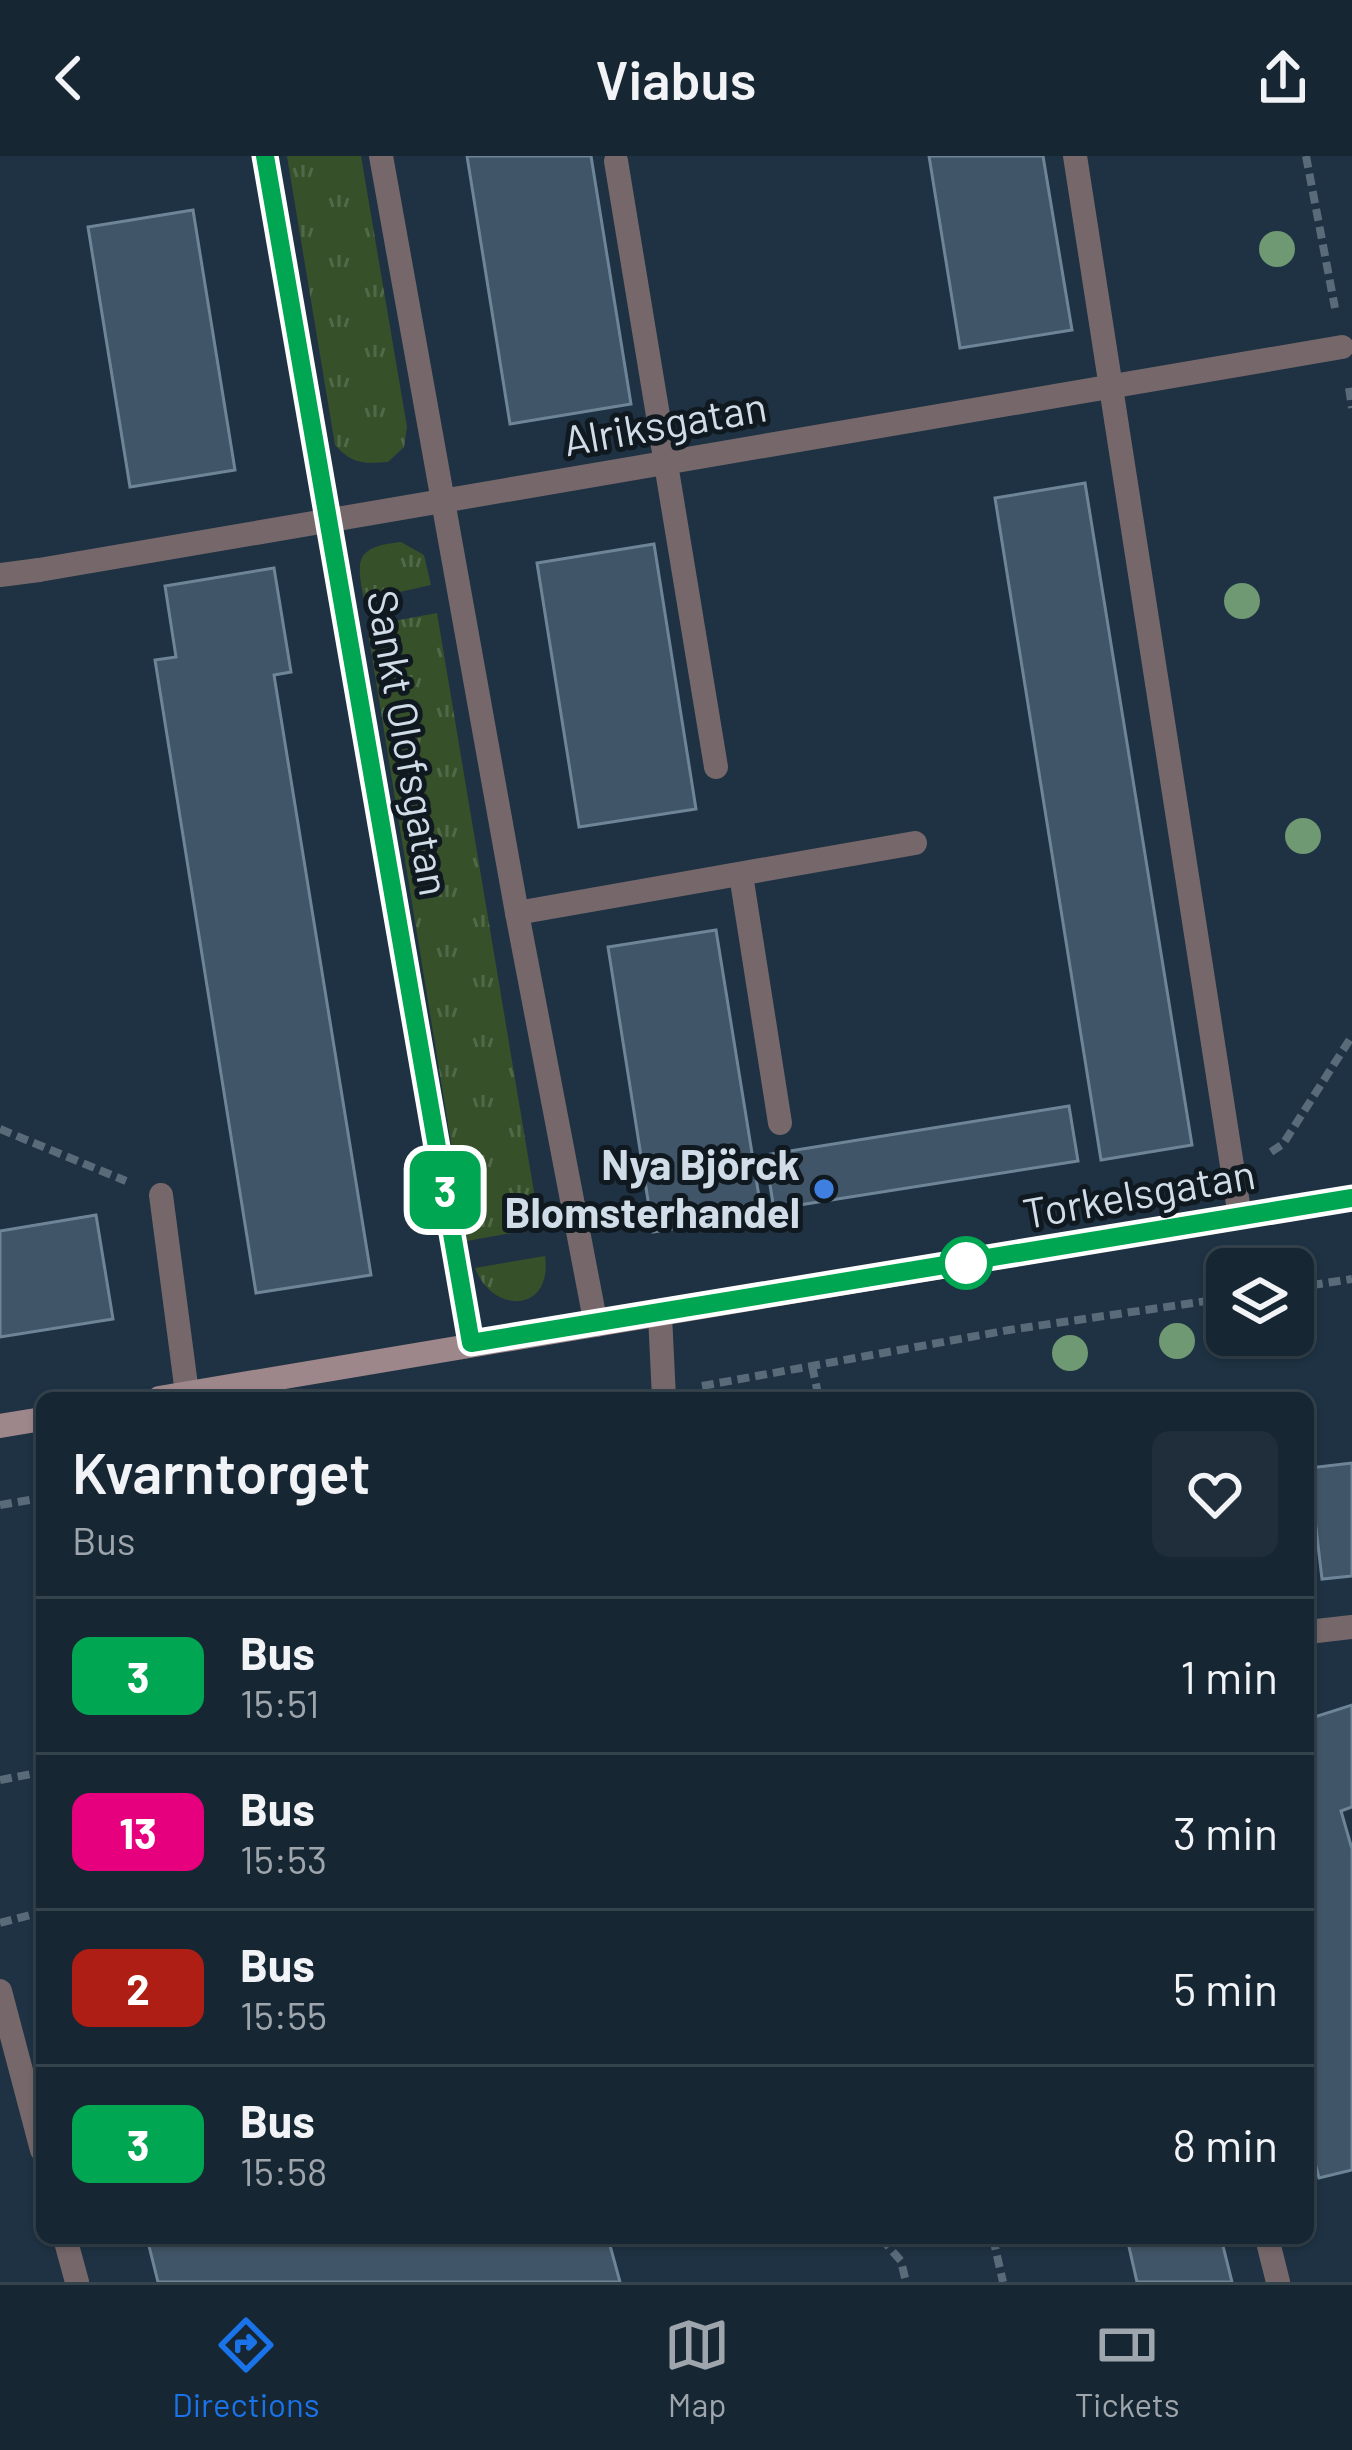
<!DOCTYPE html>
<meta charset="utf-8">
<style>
:root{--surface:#162632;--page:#1f2e3a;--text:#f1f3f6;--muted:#9ea5ac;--line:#35434d;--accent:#1a73e8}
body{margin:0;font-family:Barlow,sans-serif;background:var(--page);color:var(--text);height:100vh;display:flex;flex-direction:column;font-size:45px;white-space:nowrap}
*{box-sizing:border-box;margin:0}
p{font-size:39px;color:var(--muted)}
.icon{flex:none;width:66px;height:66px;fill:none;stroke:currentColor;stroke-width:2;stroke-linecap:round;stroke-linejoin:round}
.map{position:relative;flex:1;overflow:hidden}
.side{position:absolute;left:36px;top:1236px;width:1278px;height:852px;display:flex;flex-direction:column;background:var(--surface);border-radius:18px;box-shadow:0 3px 9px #0004,0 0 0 3px var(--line)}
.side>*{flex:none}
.badge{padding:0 24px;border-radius:18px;font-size:42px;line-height:78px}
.fabs{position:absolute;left:1206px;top:1092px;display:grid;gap:24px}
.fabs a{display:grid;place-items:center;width:108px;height:108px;border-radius:18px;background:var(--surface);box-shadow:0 3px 9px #0004,0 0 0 3px var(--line);font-size:60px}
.map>.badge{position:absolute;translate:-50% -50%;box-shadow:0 0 0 6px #fff}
.round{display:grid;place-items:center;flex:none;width:126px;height:126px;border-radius:18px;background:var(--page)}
.headline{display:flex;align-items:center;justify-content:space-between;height:204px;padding:0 36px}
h1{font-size:57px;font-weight:600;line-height:90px}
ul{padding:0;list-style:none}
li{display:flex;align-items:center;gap:36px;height:156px;padding:0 36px;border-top:3px solid var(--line)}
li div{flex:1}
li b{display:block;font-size:45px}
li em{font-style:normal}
li .badge{min-width:132px;font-weight:700;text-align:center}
header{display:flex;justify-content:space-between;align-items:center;height:156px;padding:0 36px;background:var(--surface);font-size:54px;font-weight:600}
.tab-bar{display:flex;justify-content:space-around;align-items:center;height:168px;border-top:3px solid var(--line);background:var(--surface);font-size:33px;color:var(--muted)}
.tab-bar a{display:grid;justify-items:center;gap:6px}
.tab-bar .active{color:var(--accent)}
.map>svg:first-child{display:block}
.grass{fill:url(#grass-tufts)}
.building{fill:#405567;stroke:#6e8598;stroke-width:3}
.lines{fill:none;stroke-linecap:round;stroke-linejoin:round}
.path{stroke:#596a79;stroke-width:8;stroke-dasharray:12 6;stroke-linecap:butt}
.lane{stroke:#76686a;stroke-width:24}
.street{stroke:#76686a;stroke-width:24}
.secondary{stroke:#9d878a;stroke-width:24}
.tree{fill:#6f9972}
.line-casing{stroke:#fff;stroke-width:27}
.line{stroke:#00a651;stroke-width:18}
.shop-dot{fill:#3f7fe0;stroke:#101920;stroke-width:4.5}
.stop-dot{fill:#fff;stroke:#00a651;stroke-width:6}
.labels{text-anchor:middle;stroke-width:10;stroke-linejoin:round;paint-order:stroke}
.street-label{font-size:42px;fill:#d0dce7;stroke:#101920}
.poi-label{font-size:42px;font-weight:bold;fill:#d0dce7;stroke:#101920;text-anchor:end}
</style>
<header><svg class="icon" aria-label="back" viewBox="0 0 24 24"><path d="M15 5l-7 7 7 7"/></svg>Viabus<svg class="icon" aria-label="share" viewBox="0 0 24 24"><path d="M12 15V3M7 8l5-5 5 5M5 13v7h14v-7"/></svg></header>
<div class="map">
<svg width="1352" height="2126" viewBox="0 0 1352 2126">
<defs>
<pattern id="grass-tufts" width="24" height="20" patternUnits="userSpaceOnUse" patternTransform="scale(3)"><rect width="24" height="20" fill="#36502a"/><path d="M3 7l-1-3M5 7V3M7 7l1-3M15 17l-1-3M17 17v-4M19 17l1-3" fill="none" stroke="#526949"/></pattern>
</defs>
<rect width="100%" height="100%" fill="#1e3243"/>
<path class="grass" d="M287,0H361L407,271L404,291L388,306C364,308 352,308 335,289Z
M401,386L424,399L431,429L364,444C356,403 355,391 401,386Z
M437,457L540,1072L467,1085L367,470Z
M545,1100C553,1157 493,1159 475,1112Z"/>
<path class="building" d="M467,0H591L631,248L510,268Z
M929,0H1043L1072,174L960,192Z
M193,54L235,314L130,331L88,71Z
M1085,327L1192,989L1101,1004L995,342Z
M654,388L696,653L579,671L537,407Z
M274,412L291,516L274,519L371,1119L256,1137L155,504L176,501L165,430Z
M716,774L762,1059L653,1076L608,791Z
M1069,950L1078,1005L774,1053L765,999Z
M96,1059L113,1163L0,1181V1075Z
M1352,1307V1420L1322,1423L1309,1312Z
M1352,1549V1651L1341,1655L1352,1693V2014L1319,2022L1308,1981V1563Z
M147,2082H608L620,2126H158Z
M1127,2082H1221L1232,2126H1137Z"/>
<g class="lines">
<path class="path" d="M1306,0L1335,152
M1349,232L1352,252
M0,973L126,1025
M1271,996L1283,988L1352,880
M1269,1093L1272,1113
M1293,1132L1352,1123
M812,1210L819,1242
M702,1230L1009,1174L1227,1142
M0,1349L42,1342
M0,1624L42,1616
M0,1767L42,1756
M881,2082L901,2105L906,2126
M993,2082L1003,2126"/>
<path class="lane" d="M1075,0L1240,1061
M616,5L716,611
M0,419L39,414
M741,719L780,967
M517,757L915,687
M161,1039L187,1237
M1267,2082L1278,2126"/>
<path class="street" d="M265,0L471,1187
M381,0L517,757L596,1169
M39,414L1342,191
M660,1159L664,1242
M1308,1476L1352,1471
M0,1835L42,1994
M65,2082L77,2126"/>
<path class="secondary" d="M159,1242L1352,1042
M0,1270L42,1263"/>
</g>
<g class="tree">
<circle cx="1277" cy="93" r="18"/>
<circle cx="1242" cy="445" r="18"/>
<circle cx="1303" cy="680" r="18"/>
<circle cx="1177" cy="1185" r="18"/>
<circle cx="1070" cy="1197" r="18"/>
</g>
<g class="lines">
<defs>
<path id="line" d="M265,0L471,1187L1352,1042"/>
</defs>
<use href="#line" class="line-casing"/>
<use href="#line" class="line"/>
</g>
<circle class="shop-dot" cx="824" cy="1033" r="12"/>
<circle class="stop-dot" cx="966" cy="1107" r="24"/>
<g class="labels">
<g class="street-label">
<text transform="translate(665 268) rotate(-10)" y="15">Alriksgatan</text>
<text transform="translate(408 587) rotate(80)" y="15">Sankt Olofsgatan</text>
<text transform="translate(1139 1038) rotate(-10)" y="15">Torkelsgatan</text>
</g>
<g class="poi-label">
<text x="800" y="1024">Nya Björck<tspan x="800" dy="48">Blomsterhandel</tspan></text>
</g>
</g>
</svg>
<div class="fabs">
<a><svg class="icon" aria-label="layers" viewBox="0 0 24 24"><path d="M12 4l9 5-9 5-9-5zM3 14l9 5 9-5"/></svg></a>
</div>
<b class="badge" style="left:445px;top:1034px;background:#00a651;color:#fff">3</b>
<section class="side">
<div class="headline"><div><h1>Kvarntorget</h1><p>Bus</p></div><a class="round"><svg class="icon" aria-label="heart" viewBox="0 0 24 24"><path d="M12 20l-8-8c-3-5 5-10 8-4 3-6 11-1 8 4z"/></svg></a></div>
<ul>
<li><span class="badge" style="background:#00a651;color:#fff">3</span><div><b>Bus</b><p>15:51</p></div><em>1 min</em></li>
<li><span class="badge" style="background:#e6007e;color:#fff">13</span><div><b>Bus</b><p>15:53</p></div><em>3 min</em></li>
<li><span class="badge" style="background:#af1e14;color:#fff">2</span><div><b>Bus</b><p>15:55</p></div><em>5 min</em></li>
<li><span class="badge" style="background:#00a651;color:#fff">3</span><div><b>Bus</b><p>15:58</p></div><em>8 min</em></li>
</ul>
</section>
</div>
<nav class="tab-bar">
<a class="active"><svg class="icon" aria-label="directions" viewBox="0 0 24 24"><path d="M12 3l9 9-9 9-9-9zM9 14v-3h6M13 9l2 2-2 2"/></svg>Directions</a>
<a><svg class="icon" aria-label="map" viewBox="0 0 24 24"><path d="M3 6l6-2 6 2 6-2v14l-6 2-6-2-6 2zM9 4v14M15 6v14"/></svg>Map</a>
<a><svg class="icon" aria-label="tickets" viewBox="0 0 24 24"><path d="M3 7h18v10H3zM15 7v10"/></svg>Tickets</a>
</nav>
